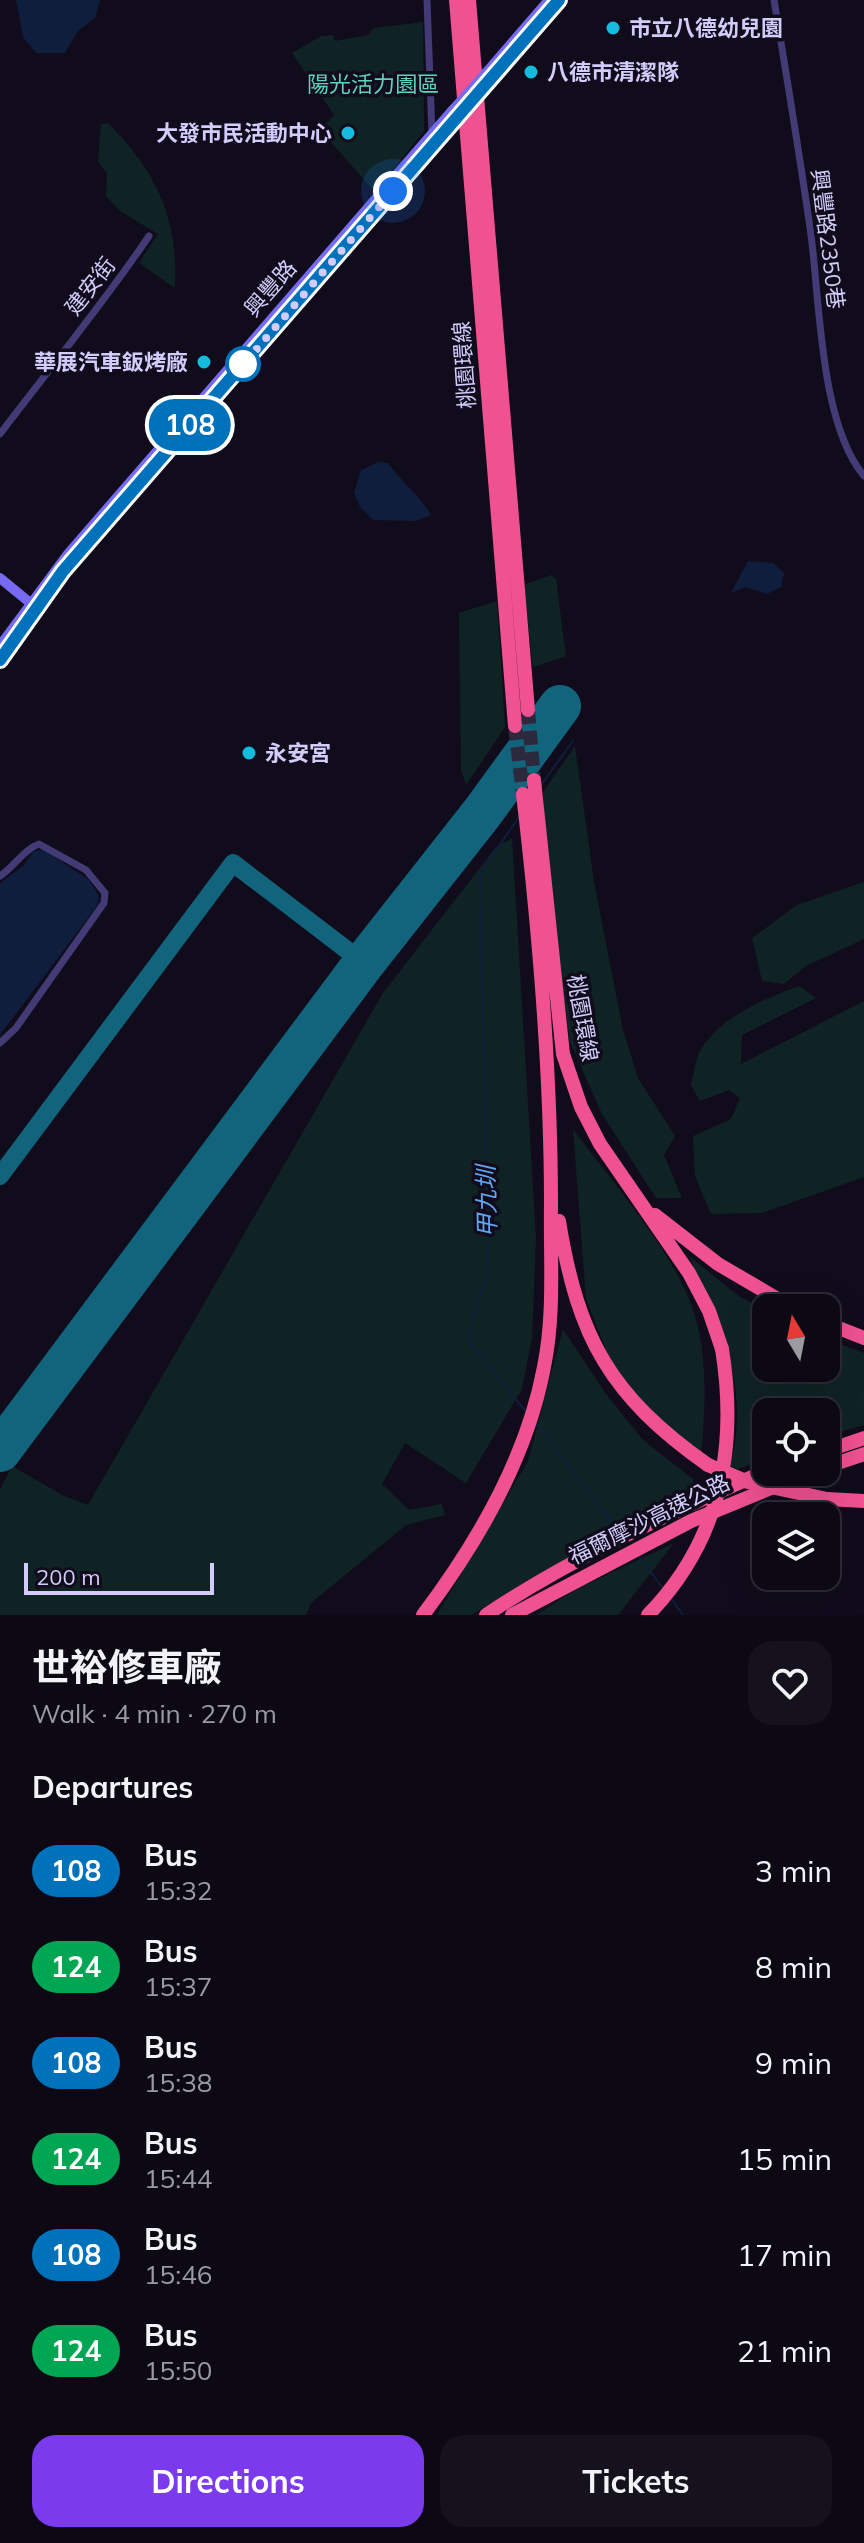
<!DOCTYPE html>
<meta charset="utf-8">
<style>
:root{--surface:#0c0914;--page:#15121d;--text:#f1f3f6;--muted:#9a9aa0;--line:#2c2a34;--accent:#7c3aed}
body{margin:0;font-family:Mulish,"Noto Sans TC",sans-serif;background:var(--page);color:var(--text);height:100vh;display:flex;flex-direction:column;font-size:30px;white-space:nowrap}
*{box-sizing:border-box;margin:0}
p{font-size:26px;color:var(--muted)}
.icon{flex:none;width:44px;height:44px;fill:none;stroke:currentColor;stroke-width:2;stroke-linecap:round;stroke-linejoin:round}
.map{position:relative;height:1615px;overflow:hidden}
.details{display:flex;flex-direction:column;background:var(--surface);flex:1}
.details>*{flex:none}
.badge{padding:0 16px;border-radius:26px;font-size:28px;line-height:52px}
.needle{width:52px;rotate:350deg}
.buttons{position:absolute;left:752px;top:1294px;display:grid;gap:16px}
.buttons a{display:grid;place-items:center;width:88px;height:88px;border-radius:16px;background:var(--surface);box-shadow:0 8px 32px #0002,0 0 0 2px var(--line);font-size:40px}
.scale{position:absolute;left:24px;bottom:20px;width:190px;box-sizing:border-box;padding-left:8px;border:4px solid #d3cbfa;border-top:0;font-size:22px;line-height:28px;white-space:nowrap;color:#d3cbfa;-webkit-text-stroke:6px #100c1b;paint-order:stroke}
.you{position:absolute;width:40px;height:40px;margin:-20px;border:6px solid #fff;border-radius:50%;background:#1a73e8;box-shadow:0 0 0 12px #1a73e833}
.map>.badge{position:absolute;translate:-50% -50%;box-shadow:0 0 0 4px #fff}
h2{padding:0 32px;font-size:30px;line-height:72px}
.round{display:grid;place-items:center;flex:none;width:84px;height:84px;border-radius:24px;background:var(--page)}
.head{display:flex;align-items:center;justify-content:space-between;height:136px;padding:0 32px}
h1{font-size:38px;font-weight:700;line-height:60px}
.action{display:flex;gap:16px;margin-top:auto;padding:16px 32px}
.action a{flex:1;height:92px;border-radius:24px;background:var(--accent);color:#fff;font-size:32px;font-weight:700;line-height:92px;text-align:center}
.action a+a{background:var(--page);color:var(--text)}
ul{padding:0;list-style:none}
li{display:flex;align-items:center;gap:24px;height:96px;padding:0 32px}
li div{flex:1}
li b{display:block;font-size:30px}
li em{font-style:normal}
li .badge{min-width:88px;font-weight:700;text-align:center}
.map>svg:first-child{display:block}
.green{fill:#102324}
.water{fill:#0f1e3c}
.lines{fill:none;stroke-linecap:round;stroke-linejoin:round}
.stream{stroke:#0f1e3c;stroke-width:2}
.taxiway{stroke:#12647c;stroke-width:18}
.runway{stroke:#12647c;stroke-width:42}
.highway-tunnel{stroke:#2d293c;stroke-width:14;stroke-dasharray:14 7;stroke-linecap:butt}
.street{stroke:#423b75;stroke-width:7}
.secondary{stroke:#776af2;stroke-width:10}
.highway{stroke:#ef5191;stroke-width:14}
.secondary-bridge{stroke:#776af2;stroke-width:10}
.highway-bridge{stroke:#ef5191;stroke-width:14}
.line-casing{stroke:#fff;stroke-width:18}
.line{stroke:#0072bc;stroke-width:12}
.walk{stroke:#d3cbfa;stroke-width:8;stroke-dasharray:0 14.4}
.poi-dot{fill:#14bbdd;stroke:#100c1b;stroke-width:3}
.stop-dot{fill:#fff;stroke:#0072bc;stroke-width:4}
.labels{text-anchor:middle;stroke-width:7;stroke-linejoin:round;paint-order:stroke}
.poi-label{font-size:22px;font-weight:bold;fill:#d3cbfa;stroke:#100c1b;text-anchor:start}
.park-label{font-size:22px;fill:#5fd2be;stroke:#100c1b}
.street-label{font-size:22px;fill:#d3cbfa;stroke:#100c1b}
.water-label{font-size:24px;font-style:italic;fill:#62a5f1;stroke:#100c1b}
</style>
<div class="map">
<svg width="864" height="1615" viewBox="0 0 864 1615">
<rect width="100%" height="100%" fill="#100c1b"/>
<path class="green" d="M423,22L424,131L375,192L320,130L334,115L292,53L321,36L333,35L335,41L368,35L374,28Z
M108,123C157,173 178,217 175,288L139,263L158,234L120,211L106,196L107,173L98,162L101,124Z
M551,575L556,579L566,656L533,667L524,585Z
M497,601L505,727L466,785L461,770L459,613Z
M575,746L594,882L623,1030L638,1078L675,1136L664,1155L682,1198H656L602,1114L570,1042L548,881L543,792Z
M512,838L536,1238L532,1338L522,1389L466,1483L405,1443L382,1484L409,1510L442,1504L445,1515L406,1525L311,1603L306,1615H0V1490L12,1466L64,1496L88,1505L383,993L496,847Z
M864,882V939L806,966L784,984L762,981L752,938L797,905Z
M799,986L816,998L742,1035L741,1064L864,1001V1177L762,1213L711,1214L695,1176L693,1136L731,1119L740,1098L729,1090L700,1101L691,1085C694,1074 695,1059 701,1049C722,1016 764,999 799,986Z
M573,1129C610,1179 672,1250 692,1307C709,1353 705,1411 701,1458L666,1435L612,1365L586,1299Z
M689,1256L736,1294L766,1312V1368H826V1339L864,1353V1425L826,1436V1412H766V1459L738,1469L730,1466C751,1386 721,1327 689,1256Z
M563,1329L606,1394L643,1440L693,1479V1487L471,1615H437L528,1461Z
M674,1543L618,1615H536L575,1590Z"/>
<path class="water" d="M16,0H100L95,18L78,31L65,53H36L23,37Z
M378,462L388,463C402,483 419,494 431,515L415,521L373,520L360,507L354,493L361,470Z
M748,561L773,563L784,573L781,587L767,594L746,587L731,593Z
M43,849L89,880L99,896L97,906L0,1035V883L23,866L33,852Z"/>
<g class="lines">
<path class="stream" d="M541,785L573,741
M519,817L480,873L488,1270L467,1339L527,1413
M536,1424L620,1533
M639,1557L662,1587
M671,1598L683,1615"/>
<path class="taxiway" d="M0,1176L233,863L364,963
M0,1438L6,1443"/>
<path class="runway" d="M0,1451L364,963L482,813L560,706"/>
<path class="highway-tunnel" d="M528,710L534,780
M515,726L523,794"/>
<path class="street" d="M427,0L432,134
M774,0C787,78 800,157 811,235C820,303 820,423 864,476
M0,434C50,368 103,304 149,236
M0,876C14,867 24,849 39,844L86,870L105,893L104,903L16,1028L0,1043"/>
<path class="secondary" d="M486,73L549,0
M489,82L559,0
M0,578L34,606
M0,646L68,554L451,112
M0,660L63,571L454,121"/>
<path class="highway" d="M456,0L515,726
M469,0L528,710
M534,780L563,1054L581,1107L600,1144L689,1273L709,1311L722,1349
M655,1215L718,1264L793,1308
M559,1221C578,1338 610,1396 708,1465
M826,1323L864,1338
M826,1451L864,1438
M826,1467L864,1454
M827,1499L864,1501
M423,1615C478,1542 527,1458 544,1367C555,1313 550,1259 551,1204C551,1068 539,930 523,794
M486,1615C573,1557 670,1513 766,1471
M512,1615L691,1521L810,1472"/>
<path class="secondary-bridge" d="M451,112L486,73
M454,121L489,82"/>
<path class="highway-bridge" d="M708,1465L748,1482L827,1499
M648,1615C720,1541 738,1448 722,1349"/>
</g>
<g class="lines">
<defs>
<path id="line" d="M0,660L63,571L559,0"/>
</defs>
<use href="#line" class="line-casing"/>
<use href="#line" class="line"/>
<path class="walk" d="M243,364L236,373L393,191"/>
</g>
<g class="poi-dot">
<circle cx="613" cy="28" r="8"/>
<circle cx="531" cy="72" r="8"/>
<circle cx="348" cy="133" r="8"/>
<circle cx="204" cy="362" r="8"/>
<circle cx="249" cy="753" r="8"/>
</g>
<circle class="stop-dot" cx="243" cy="364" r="16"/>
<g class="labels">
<g class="poi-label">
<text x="629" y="36">市立八德幼兒園</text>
<text x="547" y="80">八德市清潔隊</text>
<text x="332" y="141" text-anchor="end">大發市民活動中心</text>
<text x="188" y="370" text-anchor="end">華展汽車鈑烤廠</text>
<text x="265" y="761">永安宮</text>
</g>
<g class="park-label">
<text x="373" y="92">陽光活力園區</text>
</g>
<g class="street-label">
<text transform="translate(828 239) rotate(83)" y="8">興豐路2350巷</text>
<text transform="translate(90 286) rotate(-52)" y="8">建安街</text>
<text transform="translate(270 288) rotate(-49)" y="8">興豐路</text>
<text transform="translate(464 365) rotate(-94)" y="8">桃園環線</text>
<text transform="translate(583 1018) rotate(80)" y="8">桃園環線</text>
<text transform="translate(649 1519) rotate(-26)" y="8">福爾摩沙高速公路</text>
</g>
<g class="water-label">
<text transform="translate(487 1202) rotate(-91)" y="8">甲九圳</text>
</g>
</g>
</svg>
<div class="buttons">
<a><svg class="needle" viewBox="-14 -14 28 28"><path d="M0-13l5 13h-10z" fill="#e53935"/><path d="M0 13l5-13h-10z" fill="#9a9aa0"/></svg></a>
<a><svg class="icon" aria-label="locate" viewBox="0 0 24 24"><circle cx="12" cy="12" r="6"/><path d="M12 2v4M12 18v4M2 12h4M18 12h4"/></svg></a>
<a><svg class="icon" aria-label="layers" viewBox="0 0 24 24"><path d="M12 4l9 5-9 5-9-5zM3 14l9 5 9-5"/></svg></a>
</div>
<div class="scale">200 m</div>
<div class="you" style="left:393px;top:191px"></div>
<b class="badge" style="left:190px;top:425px;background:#0072bc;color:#fff">108</b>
</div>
<section class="details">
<div class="head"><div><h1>世裕修車廠</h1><p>Walk · 4 min · 270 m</p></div><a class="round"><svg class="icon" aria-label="heart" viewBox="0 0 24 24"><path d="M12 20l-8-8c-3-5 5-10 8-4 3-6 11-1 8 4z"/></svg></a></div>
<h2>Departures</h2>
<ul>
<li><span class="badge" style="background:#0072bc;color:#fff">108</span><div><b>Bus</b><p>15:32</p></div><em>3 min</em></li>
<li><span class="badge" style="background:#00a651;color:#fff">124</span><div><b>Bus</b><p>15:37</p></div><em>8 min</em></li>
<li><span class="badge" style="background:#0072bc;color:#fff">108</span><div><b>Bus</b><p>15:38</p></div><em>9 min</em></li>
<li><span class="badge" style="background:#00a651;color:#fff">124</span><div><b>Bus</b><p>15:44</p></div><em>15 min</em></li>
<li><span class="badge" style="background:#0072bc;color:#fff">108</span><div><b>Bus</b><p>15:46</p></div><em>17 min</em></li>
<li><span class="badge" style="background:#00a651;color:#fff">124</span><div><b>Bus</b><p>15:50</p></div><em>21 min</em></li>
</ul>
<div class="action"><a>Directions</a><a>Tickets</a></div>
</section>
